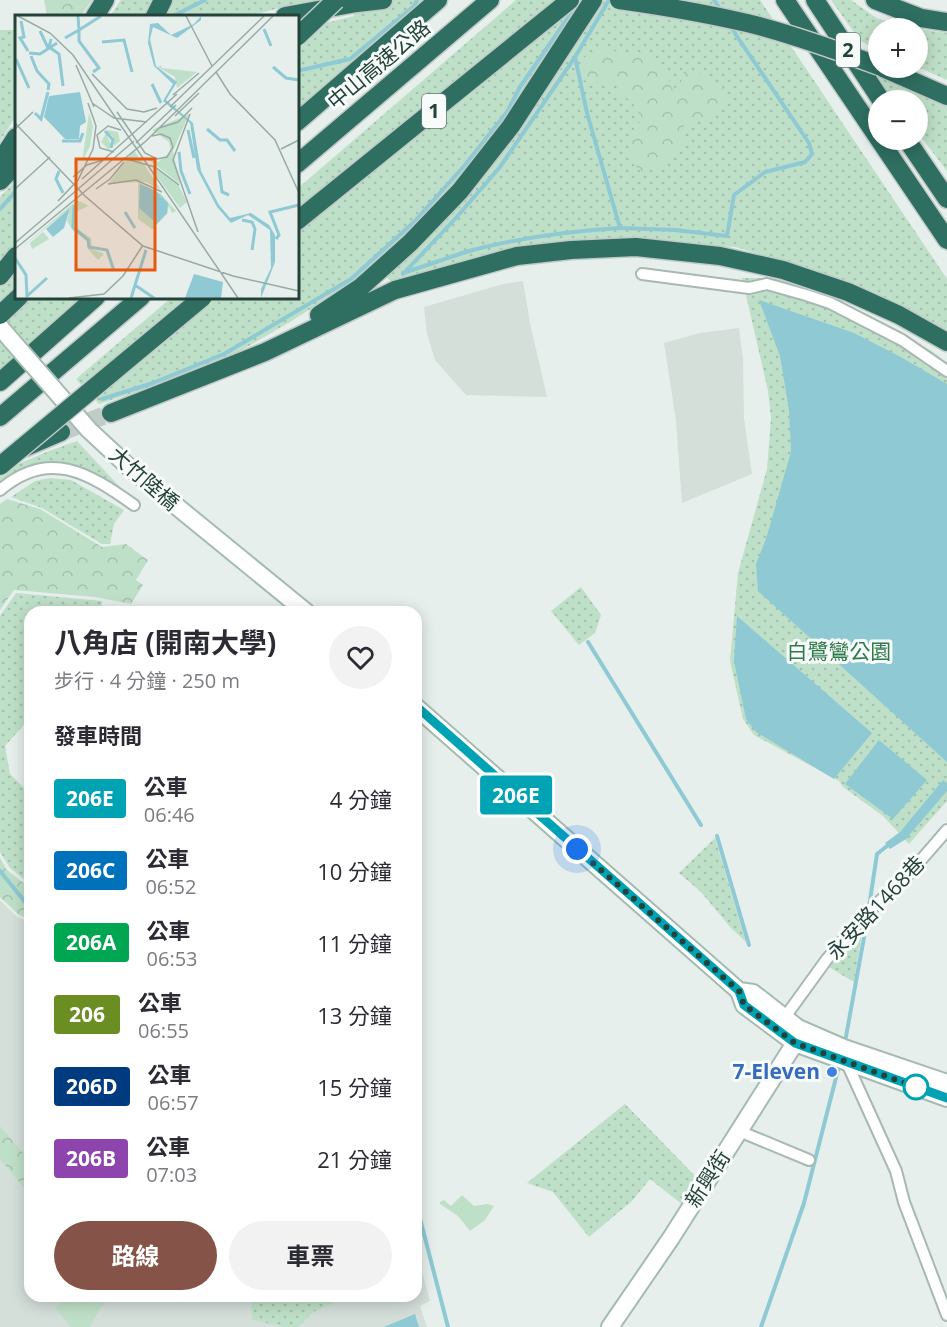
<!DOCTYPE html>
<html lang="zh-TW">
<meta charset="utf-8">
<style>
:root{--surface:#fff;--page:#f2f2f3;--text:#2b2b33;--muted:#7c7c81;--accent:#855347}
body{margin:0;font-family:"Open Sans","Noto Sans TC",sans-serif;background:var(--page);color:var(--text);height:100vh;display:flex;flex-direction:column;font-size:22px;white-space:nowrap}
*{box-sizing:border-box;margin:0}
p{font-size:20px;color:var(--muted)}
.icon{flex:none;width:33px;height:33px;fill:none;stroke:currentColor;stroke-width:2;stroke-linecap:round;stroke-linejoin:round}
.map{position:relative;flex:1;overflow:hidden}
.side{position:absolute;left:24px;top:606px;width:398px;height:696px;display:flex;flex-direction:column;background:var(--surface);border-radius:18px;box-shadow:0 3px 15px #0003}
.side>*{flex:none}
.badge{padding:0 12px;border-radius:4px;font-size:21px;line-height:39px}
.fabs{position:absolute;left:868px;top:18px;display:grid;gap:12px}
.fabs a{display:grid;place-items:center;width:60px;height:60px;border-radius:50%;background:var(--surface);box-shadow:0 3px 15px #0003;font-size:30px}
.you{position:absolute;width:30px;height:30px;margin:-15px;border:4px solid #fff;border-radius:50%;background:#1a73e8;box-shadow:0 0 0 9px #1a73e833}
.map>.badge{position:absolute;translate:-50% -50%;box-shadow:0 0 0 3px #fff}
h2{padding:0 30px;font-size:22px;line-height:54px}
.round{display:grid;place-items:center;flex:none;width:63px;height:63px;border-radius:32px;background:var(--page)}
.overview{display:flex;align-items:center;justify-content:space-between;height:102px;padding:0 30px}
h1{font-size:28px;font-weight:700;line-height:45px}
.button{display:flex;gap:12px;margin-top:auto;padding:12px 30px}
.button a{flex:1;height:69px;border-radius:36px;background:var(--accent);color:#fff;font-size:24px;font-weight:700;line-height:69px;text-align:center}
.button a+a{background:var(--page);color:var(--text)}
ul{padding:0;list-style:none}
li{display:flex;align-items:center;gap:18px;height:72px;padding:0 30px}
li div{flex:1}
li b{display:block;font-size:22px}
li em{font-style:normal}
li .badge{min-width:66px;font-weight:700;text-align:center}
.map>svg:first-child{display:block}
.built{fill:#d4dfda}
.grass{fill:url(#grass-dots)}
.forest{fill:url(#forest-crowns)}
.garden{fill:#bfe0c8}
.water{fill:#8ec9d4}
.lines{fill:none;stroke-linecap:round;stroke-linejoin:round}
.stream{stroke:#8ec9d4;stroke-width:4}
.highway-tunnel{stroke:#bfccc8;stroke-width:18;stroke-dasharray:18 9;stroke-linecap:butt}
.street-casing{stroke:#a8b8b2;stroke-width:14}
.secondary-casing{stroke:#a4bbb3;stroke-width:20}
.highway-casing{stroke:#c2cac8;stroke-width:21}
.street{stroke:#fff;stroke-width:10}
.secondary{stroke:#fff;stroke-width:16}
.highway{stroke:#2f6f62;stroke-width:18}
.secondary-bridge-casing{stroke:#a4bbb3;stroke-width:20;stroke-linecap:butt}
.highway-bridge-casing{stroke:#c2cac8;stroke-width:21;stroke-linecap:butt}
.secondary-bridge{stroke:#fff;stroke-width:16}
.highway-bridge{stroke:#2f6f62;stroke-width:18}
.line-casing{stroke:#fff;stroke-width:14}
.line{stroke:#00a3b4;stroke-width:9}
.walk{stroke:#24423a;stroke-width:6;stroke-dasharray:0 10.8}
.shop-dot{fill:#3f7fe0;stroke:#f7fbf9;stroke-width:2}
.stop-dot{fill:#fff;stroke:#00a3b4;stroke-width:3}
.labels{text-anchor:middle;stroke-width:6;stroke-linejoin:round;paint-order:stroke}
.shield{fill:#f7fbf9;stroke:#637a73;stroke-width:1.5}
.shield-label{font-size:20px;font-weight:bold;fill:#24423a}
.street-label{font-size:21px;fill:#24423a;stroke:#f7fbf9}
.park-label{font-size:21px;fill:#2d7a4b;stroke:#f7fbf9}
.shop-label{font-size:21px;font-weight:bold;fill:#366cbe;stroke:#f7fbf9;text-anchor:end}
.inset-river{fill:none;stroke:#8ec9d4;stroke-width:3}
.inset-road{fill:none;stroke:#98aaa4;stroke-width:1.5}
.view{fill:#e8590c;fill-opacity:0.15;stroke:#e8590c;stroke-width:3}
.inset-edge{fill:none;stroke:#24423a;stroke-width:3}
</style>
<div class="map">
<svg width="947" height="1327" viewBox="0 0 947 1327">
<defs>
<pattern id="grass-dots" width="8" height="8" patternUnits="userSpaceOnUse" patternTransform="scale(1.5)"><rect width="8" height="8" fill="#bfe0c8"/><path d="M2 2h.1M6 6h.1" fill="none" stroke="#a4c1ad" stroke-width="1.8" stroke-linecap="round"/></pattern>
<pattern id="forest-crowns" width="20" height="18" patternUnits="userSpaceOnUse" patternTransform="scale(1.5)"><rect width="20" height="18" fill="#bfe0c8"/><path d="M2 6a3 3 0 1 1 6 0M12 15a3 3 0 1 1 6 0" fill="none" stroke="#a4c1ad"/></pattern>
</defs>
<rect width="100%" height="100%" fill="#e6efeb"/>
<path class="built" d="M523,281L530,323L547,397L466,395L435,360L427,334L424,307L503,284Z
M739,328L743,359L744,419L752,474L682,503L676,421L664,343L700,333Z
M0,900L17,917L30,922V1296H416V1250L430,1301L420,1306L427,1327H0Z"/>
<path class="grass" d="M121,0H318L298,3L249,16H110Z
M356,0H424L297,111V30L354,16Z
M516,0H587L513,115L449,193L396,245L354,281L290,322L235,354L170,381L99,404L76,379L172,297H297V189Z
M602,0H760L947,279V334L925,319L841,280L736,247L620,240L536,245L474,259L394,285L385,275L482,176L531,113Z
M831,0H851L878,19L915,28H879V50L860,41Z
M918,29L947,33V80L918,67Z
M0,30H16V116L0,141Z
M874,74L947,106V171L918,133V100H894Z
M16,181V297H86L0,372V197Z
M742,278H773L831,297L930,350L947,363V801L909,844L883,816L843,787L839,781L754,735L743,719L730,661L738,573L767,469L771,418L768,391Z
M77,441L132,500L127,506C100,490 65,461 32,476C21,481 10,490 0,497V472L49,451Z
M50,478L71,480L124,510L114,524L110,544H102L42,508L11,497L35,481Z
M581,587L601,615L595,633L579,645L551,611Z
M16,593L102,601L101,612H30V718L5,746L10,774L30,794V884L10,868L0,852V616Z
M715,838L746,942L731,928L701,892L679,873Z
M864,921L854,982L827,966Z
M625,1104L700,1181L683,1205L650,1179L632,1201L589,1237L553,1192L527,1183Z
M251,1296H350L313,1312L298,1327H285L252,1320Z"/>
<path class="forest" d="M44,0H92L81,16H47Z
M606,47L627,57L648,53L666,69L672,89L680,86L684,71L699,74L722,86L727,102L705,119L682,127L684,142L662,168L641,172L631,161L633,130L642,119L631,100L617,95L618,83L585,81L583,58Z
M7,499L40,509L102,547L126,544L148,560L136,580L143,585L131,604L95,597L14,590L0,610V504Z
M0,858L7,870L30,888V919L19,915L0,897Z
M0,1126L30,1161V1195L0,1159Z"/>
<path class="garden" d="M462,1195L474,1206L487,1204L494,1206L485,1220L470,1231L458,1216L440,1204V1202L444,1200L451,1206Z
M70,1296H107L90,1327H71L55,1308Z"/>
<path class="water" d="M759,300L854,333L899,356L947,384V762L758,591L756,564L766,539L791,452L789,410L780,356Z
M737,616L872,733L834,779L756,732L746,719L734,661Z
M879,740L927,780L893,819L845,784Z
M943,780L947,783V791L906,839L890,849L885,843L900,832Z
M415,1314L419,1327H384Z"/>
<g class="lines">
<path class="stream" d="M714,0L722,12
M173,16L205,0
M575,57L609,0
M297,71L350,59L414,6L417,0
M0,209L16,191
M403,273C425,266 447,258 469,251C518,238 569,231 620,228
M403,274L455,219L500,167L575,57L587,113L620,228L675,230L727,236L734,195L765,172L805,162L812,154L809,143L730,26
M102,399L153,383L224,354L351,279L415,221L465,165L507,112L520,87L580,0
M588,642L701,825
M717,836L749,945
M0,871L30,908
M869,907L877,854L887,846
M845,1042L867,921
M416,1203L448,1327
M761,1327L804,1203L839,1066"/>
<path class="highway-tunnel" d="M61,432L111,413"/>
<defs>
<path id="street" d="M642,274L749,288L767,284L806,295L830,303L902,340L947,371
M0,490C49,448 89,473 134,505
M785,1017L827,959L865,915L908,875L947,830
M846,1061L896,1171L904,1202L947,1315
M739,1131L809,1160"/>
<path id="secondary" d="M0,327L12,341
M52,387L89,430L131,469L306,612
M416,707L739,991L744,1005L795,1043L947,1098
M739,991L753,993L798,1028L844,1048L947,1083
M610,1327L671,1238L795,1043L798,1028"/>
<path id="highway" d="M785,0L947,240
M815,0L881,100
M875,0L921,18L947,22
M95,16L105,0
M155,16L163,0
M285,16L357,3L383,0
M883,68L947,96
M297,122L438,0
M907,140L947,199
M0,162L16,137
M297,164L490,0
M0,181L16,164
M297,221L570,0
M0,276L16,256
M0,315L19,297
M319,315L361,287L410,243L460,191L511,126L593,0
M0,382L96,297
M111,413L265,352L395,290L517,256L571,250L636,247L720,256L783,270L848,292L899,315L947,342
M0,417L141,297
M26,447L61,432"/>
</defs>
<use href="#street" class="street-casing"/>
<use href="#secondary" class="secondary-casing"/>
<use href="#highway" class="highway-casing"/>
<use href="#street" class="street"/>
<use href="#secondary" class="secondary"/>
<use href="#highway" class="highway"/>
<defs>
<path id="secondary-bridge" d="M12,341L52,387"/>
<path id="highway-bridge" d="M619,0C662,6 704,13 747,23C792,34 836,50 879,66
M297,37L336,0
M0,466L203,297"/>
</defs>
<use href="#secondary-bridge" class="secondary-bridge-casing"/>
<use href="#highway-bridge" class="highway-bridge-casing"/>
<use href="#secondary-bridge" class="secondary-bridge"/>
<use href="#highway-bridge" class="highway-bridge"/>
</g>
<g class="lines">
<defs>
<path id="line" d="M416,706L739,991L744,1005L795,1043L947,1098"/>
</defs>
<use href="#line" class="line-casing"/>
<use href="#line" class="line"/>
<path class="walk" d="M577,849L739,991L744,1005L795,1043L916,1087"/>
</g>
<circle class="shop-dot" cx="832" cy="1072" r="6"/>
<circle class="stop-dot" cx="916" cy="1087" r="12"/>
<g class="labels">
<g class="shield">
<rect x="836" y="33" width="24" height="34" rx="4.5"/>
<rect x="422" y="94" width="24" height="34" rx="4.5"/>
</g>
<g class="shield-label">
<text x="848" y="57">2</text>
<text x="434" y="118">1</text>
</g>
<g class="street-label">
<text transform="translate(379 65) rotate(-40)" y="7">中山高速公路</text>
<text transform="translate(144 479) rotate(41)" y="7">大竹陸橋</text>
<text transform="translate(876 908) rotate(-47)" y="7">永安路1468巷</text>
<text transform="translate(708 1179) rotate(-57)" y="7">新興街</text>
</g>
<g class="park-label">
<text x="839" y="659">白鷺鸞公園</text>
</g>
<g class="shop-label">
<text x="820" y="1079">7-Eleven</text>
</g>
</g>
<g transform="translate(15 15)">
<rect width="284" height="284" fill="#e6efeb"/>
<path d="M146,50L147,53L182,57L162,73L160,62L143,52ZM174,99L158,136L165,169L129,141L143,147L156,137L154,127L137,115ZM119,135L146,175L131,167L94,168ZM142,153L163,169L172,187L165,193L141,160ZM123,167L146,179L161,196L157,198L154,191L152,199L137,214L123,204ZM28,217L34,224L17,234L15,228Z" fill="#bfe0c8"/>
<path d="M74,98L78,111L75,131L67,147ZM93,115L103,117L105,126L99,131L97,120L92,121L96,129L94,135L86,127ZM62,185L74,191L60,197L59,212L76,223L77,234L89,239L83,245L73,234L72,225L58,216L52,206L55,193L0,238Z" fill="#bfe0c8"/>
<path d="M186,1V5L162,23L138,12L135,24L141,51L162,67L151,85L178,108L186,156L204,190L215,203L236,198L254,210L260,220V247L246,283V274L256,253L255,215L233,200L216,208L202,192L182,154L175,108L148,86L158,69L139,51L133,28L135,9L143,8L156,20L179,9ZM65,77L71,107L65,111L64,124H50L29,102L34,81ZM125,169L141,176L153,188L152,198L136,215L141,208L124,193ZM55,193L49,213L38,222L31,214ZM179,259L208,267L206,283H170Z" fill="#8ec9d4"/>
<path class="inset-river" d="M6,6L9,22L5,23L13,36M249,14L256,31M25,16L33,33M50,23L64,15L63,1M36,24L34,32L44,39L48,71M87,27L109,25L117,57M14,38L25,39L42,28M16,41L22,56L34,69L33,75M1,44L14,73M258,52L271,63L284,65M78,57L84,53L64,26V15L86,1M137,69L146,88M20,98L26,104L33,77M192,114L205,125H212L220,136M173,115L179,143M90,116L98,125L96,133M47,126H65L68,118M164,137L166,156L175,179M204,155L207,177L214,180M44,156L41,164L48,178M59,190L58,212L73,225L74,232L92,235L99,256M110,197L120,213M227,205L237,207L240,214L237,235M261,224L264,220L255,197L284,190M0,243L11,260L12,281M120,270L139,283M11,282L32,263M116,283L131,235"/>
<path class="inset-road" d="M3,1L35,18L58,40L223,283M171,1L197,51M61,50L79,92M201,57L215,79L260,125L284,178M77,59L112,94L129,97L142,93M158,80L184,58M77,88L99,103L132,107M155,92L249,1M102,97L130,138L142,144L152,142L158,132L155,123L146,119L137,121M175,99L158,145L183,217M160,101L184,78M0,108L70,181L128,231L218,261L284,276M144,113L163,107L177,93M0,114L18,97M121,128L161,90M266,134L284,125M99,137L85,133L82,120L93,111L106,115M108,143L140,152L164,170M58,162L72,150L88,145M67,164L162,79M93,169L121,165L147,177M0,174L35,142M81,174L95,164L109,147M43,186L63,165L78,134L81,111L73,88M0,228L119,126M0,234L131,126L258,1M54,283L89,279L108,261L128,230"/>
<path class="view" d="M61,144H140V255H61Z"/>
<rect width="284" height="284" class="inset-edge"/>
</g>
</svg>
<div class="fabs">
<a>+</a>
<a>−</a>
</div>
<div class="you" style="left:577px;top:849px"></div>
<b class="badge" style="left:516px;top:795px;background:#00a3b4;color:#fff">206E</b>
<section class="side">
<div class="overview"><div><h1>八角店 (開南大學)</h1><p>步行 · 4 分鐘 · 250 m</p></div><a class="round"><svg class="icon" aria-label="heart" viewBox="0 0 24 24"><path d="M12 20l-8-8c-3-5 5-10 8-4 3-6 11-1 8 4z"/></svg></a></div>
<h2>發車時間</h2>
<ul>
<li><span class="badge" style="background:#00a3b4;color:#fff">206E</span><div><b>公車</b><p>06:46</p></div><em>4 分鐘</em></li>
<li><span class="badge" style="background:#0072bc;color:#fff">206C</span><div><b>公車</b><p>06:52</p></div><em>10 分鐘</em></li>
<li><span class="badge" style="background:#00a651;color:#fff">206A</span><div><b>公車</b><p>06:53</p></div><em>11 分鐘</em></li>
<li><span class="badge" style="background:#6b8e23;color:#fff">206</span><div><b>公車</b><p>06:55</p></div><em>13 分鐘</em></li>
<li><span class="badge" style="background:#003b80;color:#fff">206D</span><div><b>公車</b><p>06:57</p></div><em>15 分鐘</em></li>
<li><span class="badge" style="background:#8e44ad;color:#fff">206B</span><div><b>公車</b><p>07:03</p></div><em>21 分鐘</em></li>
</ul>
<div class="button"><a>路線</a><a>車票</a></div>
</section>
</div>
